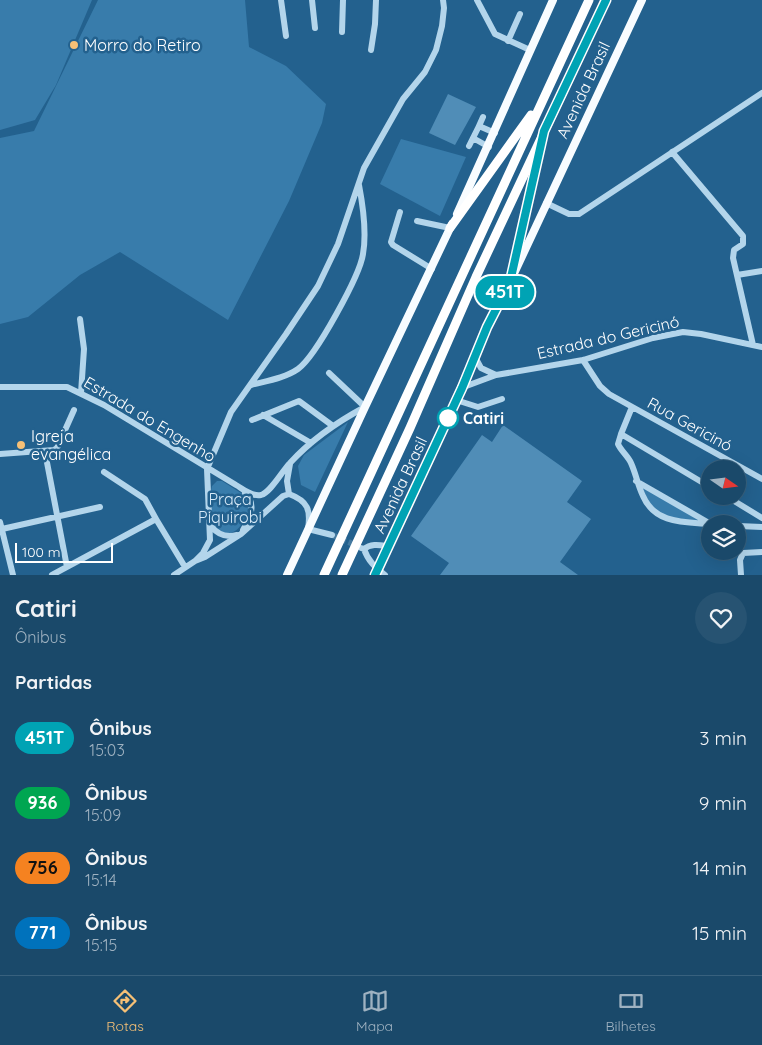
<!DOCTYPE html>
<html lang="pt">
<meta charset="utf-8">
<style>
:root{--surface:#1a496a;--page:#275372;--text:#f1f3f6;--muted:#9fb2c1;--line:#38617e;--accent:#f6c076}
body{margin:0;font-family:Quicksand,sans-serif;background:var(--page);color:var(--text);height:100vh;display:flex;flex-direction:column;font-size:19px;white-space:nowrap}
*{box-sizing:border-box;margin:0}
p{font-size:16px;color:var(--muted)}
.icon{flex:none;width:28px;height:28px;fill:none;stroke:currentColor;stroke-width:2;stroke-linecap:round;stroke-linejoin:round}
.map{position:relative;height:575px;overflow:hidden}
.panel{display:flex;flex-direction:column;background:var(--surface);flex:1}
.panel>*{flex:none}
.badge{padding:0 10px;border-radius:16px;font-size:18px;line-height:32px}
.needle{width:32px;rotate:104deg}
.controls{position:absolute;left:701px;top:460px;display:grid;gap:10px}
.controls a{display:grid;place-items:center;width:45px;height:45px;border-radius:50%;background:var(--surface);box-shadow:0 5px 20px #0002,0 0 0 1px var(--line);font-size:25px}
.scale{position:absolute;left:15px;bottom:12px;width:98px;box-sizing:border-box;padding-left:5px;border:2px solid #fff;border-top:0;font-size:14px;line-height:18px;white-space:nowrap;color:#fff;-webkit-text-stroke:4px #23618e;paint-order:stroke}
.map>.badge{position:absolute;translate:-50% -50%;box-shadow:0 0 0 2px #fff}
h2{padding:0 15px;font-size:19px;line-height:45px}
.round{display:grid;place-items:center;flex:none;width:52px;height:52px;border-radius:26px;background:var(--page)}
.headline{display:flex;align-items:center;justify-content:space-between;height:85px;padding:0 15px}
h1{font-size:24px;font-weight:700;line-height:38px}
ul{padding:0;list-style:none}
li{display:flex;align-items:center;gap:15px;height:65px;padding:0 15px}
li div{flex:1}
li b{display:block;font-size:19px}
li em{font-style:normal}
li .badge{min-width:55px;font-weight:700;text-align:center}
.dock{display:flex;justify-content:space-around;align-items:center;height:70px;border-top:1px solid var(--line);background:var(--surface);font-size:14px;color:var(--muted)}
.dock a{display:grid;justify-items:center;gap:2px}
.dock .on{color:var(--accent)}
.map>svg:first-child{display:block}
.green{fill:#387cab}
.building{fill:#508db7}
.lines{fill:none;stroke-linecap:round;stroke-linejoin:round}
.minor-tunnel{stroke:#44799f;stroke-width:6;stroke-dasharray:6 3;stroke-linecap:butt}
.minor{stroke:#b3d5eb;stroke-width:6}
.major{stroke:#f8fcff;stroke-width:8}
.highway{stroke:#fff;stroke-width:9}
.line-casing{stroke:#fff;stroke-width:11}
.line{stroke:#00a3b4;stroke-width:8}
.poi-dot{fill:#f6c076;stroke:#23618e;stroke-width:2}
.stop-dot{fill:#fff;stroke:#00a3b4;stroke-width:2.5}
.labels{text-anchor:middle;stroke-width:5;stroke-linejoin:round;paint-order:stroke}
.poi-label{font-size:16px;fill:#fff;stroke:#23618e;text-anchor:start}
.street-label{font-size:16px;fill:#fff;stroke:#23618e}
.stop-label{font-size:16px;font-weight:bold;fill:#fff;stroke:#23618e;text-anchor:start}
.park-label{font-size:16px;fill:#d8ebf9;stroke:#23618e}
</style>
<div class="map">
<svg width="762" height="575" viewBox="0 0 762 575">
<rect width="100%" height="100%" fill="#23618e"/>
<path class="green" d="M0,0H92L56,85L35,120L0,130Z
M98,0H245L249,47L286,66L326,104L322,123L289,201L228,320L120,252L80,275L28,317L0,324V138L34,131Z
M401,139L466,157L440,216L380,184Z
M348,422L315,492L301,485L298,466L304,455Z
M217,481H222L244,495L250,505C247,516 238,539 222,532C218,530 215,528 214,523C210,515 211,501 211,491L212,486Z
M636,481L710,524L655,514Z"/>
<path class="building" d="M448,94L476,107L455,145L429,133Z
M503,425L582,481L567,502L591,519L560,562L578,575H440L449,563L411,536L482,435L492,442Z"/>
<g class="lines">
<path class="minor-tunnel" d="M332,535L360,547"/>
<path class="minor" d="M281,0L286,36
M312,0L315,28
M477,0L495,34L530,50
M342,32L343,0
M508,41L520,14
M371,50L375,24L376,0
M483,117L479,126L495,133
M473,138L489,147
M469,146L479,126
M672,152L743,236V244L734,250L733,258L753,345
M546,203L569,214H579L762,93
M400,212L391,242L393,245L432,269
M417,221L450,228
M737,275L762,271
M80,319L84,349L81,393
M475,357L481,368L496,375
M583,360L600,386L609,394L762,479
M251,385C266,381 285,378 298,369C316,356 360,275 363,254C367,232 363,206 359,185
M0,387H67L104,405L236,485C243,489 252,497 261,495C271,492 282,471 290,463C311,440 337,422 365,407L329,373
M461,388L496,375L583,360L653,338L683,332L701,334L762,347
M456,400L478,407L502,399
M632,407L621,434L618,444C621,451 628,456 631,463C636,474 638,486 643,496C655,524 684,522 710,524
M263,415L311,443
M252,420L299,401L333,426
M621,434L710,487
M45,452L67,567
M0,454L54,450L57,448L74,410
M104,472L145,499L156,519L185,567
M636,481L709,523
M289,494L287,481L290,464
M726,496L762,518
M0,522L13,575
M211,526C218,535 226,538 237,535
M738,526L762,527
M2,529L100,507
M243,530C250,518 257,504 245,493
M361,548L364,549C368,561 375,567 385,575
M364,549C371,543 380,545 388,546
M195,561L203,553L210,540L207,469L231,412L286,334L318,286L338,244L364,168L403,99L425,72L436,50L442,26L444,8L443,0
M52,575L156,519
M174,575L195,561L205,557L241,534L283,496L289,494C308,501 311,510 308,529L332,535
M741,575L740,560L743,553L762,552"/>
<path class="major" d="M457,214L553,0
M287,575L365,407L452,224
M375,575L461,388L487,327L510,282L642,0"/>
<path class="highway" d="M450,228L531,115
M510,282L540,149
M324,575L589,0
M342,575L410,428L476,277L606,0"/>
</g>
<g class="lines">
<defs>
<path id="line" d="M375,575L462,388L487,327L510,282L544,131L606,0"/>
</defs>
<use href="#line" class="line-casing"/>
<use href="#line" class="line"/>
</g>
<g class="poi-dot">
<circle cx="74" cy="45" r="5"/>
<circle cx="21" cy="445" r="5"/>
</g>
<circle class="stop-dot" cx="448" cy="418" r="10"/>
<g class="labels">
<g class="poi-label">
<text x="84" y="51">Morro do Retiro</text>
<text x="31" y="442">Igreja<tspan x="31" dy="18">evangélica</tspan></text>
</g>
<g class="street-label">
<text transform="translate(583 90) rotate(-65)" y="6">Avenida Brasil</text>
<text transform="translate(608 337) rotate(-13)" y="6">Estrada do Gericinó</text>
<text transform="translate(150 419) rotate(31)" y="6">Estrada do Engenho</text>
<text transform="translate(690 424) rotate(29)" y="6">Rua Gericinó</text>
<text transform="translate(400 485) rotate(-65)" y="6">Avenida Brasil</text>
</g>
<g class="stop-label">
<text x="463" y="424">Catiri</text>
</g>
<g class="park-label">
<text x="230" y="505">Praça<tspan x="230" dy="18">Piquirobi</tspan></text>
</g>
</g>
</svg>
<div class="controls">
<a><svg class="needle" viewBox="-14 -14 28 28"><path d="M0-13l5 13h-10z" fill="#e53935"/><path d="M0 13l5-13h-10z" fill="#9fb2c1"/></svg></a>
<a><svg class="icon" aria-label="layers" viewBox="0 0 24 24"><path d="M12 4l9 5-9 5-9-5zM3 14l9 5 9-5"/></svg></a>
</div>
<div class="scale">100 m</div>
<b class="badge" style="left:505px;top:292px;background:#00a3b4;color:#fff">451T</b>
</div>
<section class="panel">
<div class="headline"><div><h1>Catiri</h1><p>Ônibus</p></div><a class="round"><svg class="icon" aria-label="heart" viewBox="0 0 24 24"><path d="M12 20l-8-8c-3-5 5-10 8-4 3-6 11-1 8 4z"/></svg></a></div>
<h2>Partidas</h2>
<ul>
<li><span class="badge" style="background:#00a3b4;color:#fff">451T</span><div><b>Ônibus</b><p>15:03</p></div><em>3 min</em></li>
<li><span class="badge" style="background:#00a651;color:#fff">936</span><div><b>Ônibus</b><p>15:09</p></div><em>9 min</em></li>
<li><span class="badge" style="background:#f58220;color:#111">756</span><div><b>Ônibus</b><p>15:14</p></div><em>14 min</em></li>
<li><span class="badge" style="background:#0072bc;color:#fff">771</span><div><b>Ônibus</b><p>15:15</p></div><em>15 min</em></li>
</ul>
</section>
<nav class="dock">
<a class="on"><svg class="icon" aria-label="directions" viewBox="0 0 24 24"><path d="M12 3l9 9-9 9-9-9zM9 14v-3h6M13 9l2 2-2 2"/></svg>Rotas</a>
<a><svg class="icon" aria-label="map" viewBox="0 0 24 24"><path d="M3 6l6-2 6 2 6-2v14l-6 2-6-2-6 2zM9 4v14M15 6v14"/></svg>Mapa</a>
<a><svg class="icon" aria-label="tickets" viewBox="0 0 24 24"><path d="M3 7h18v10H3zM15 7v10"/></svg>Bilhetes</a>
</nav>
